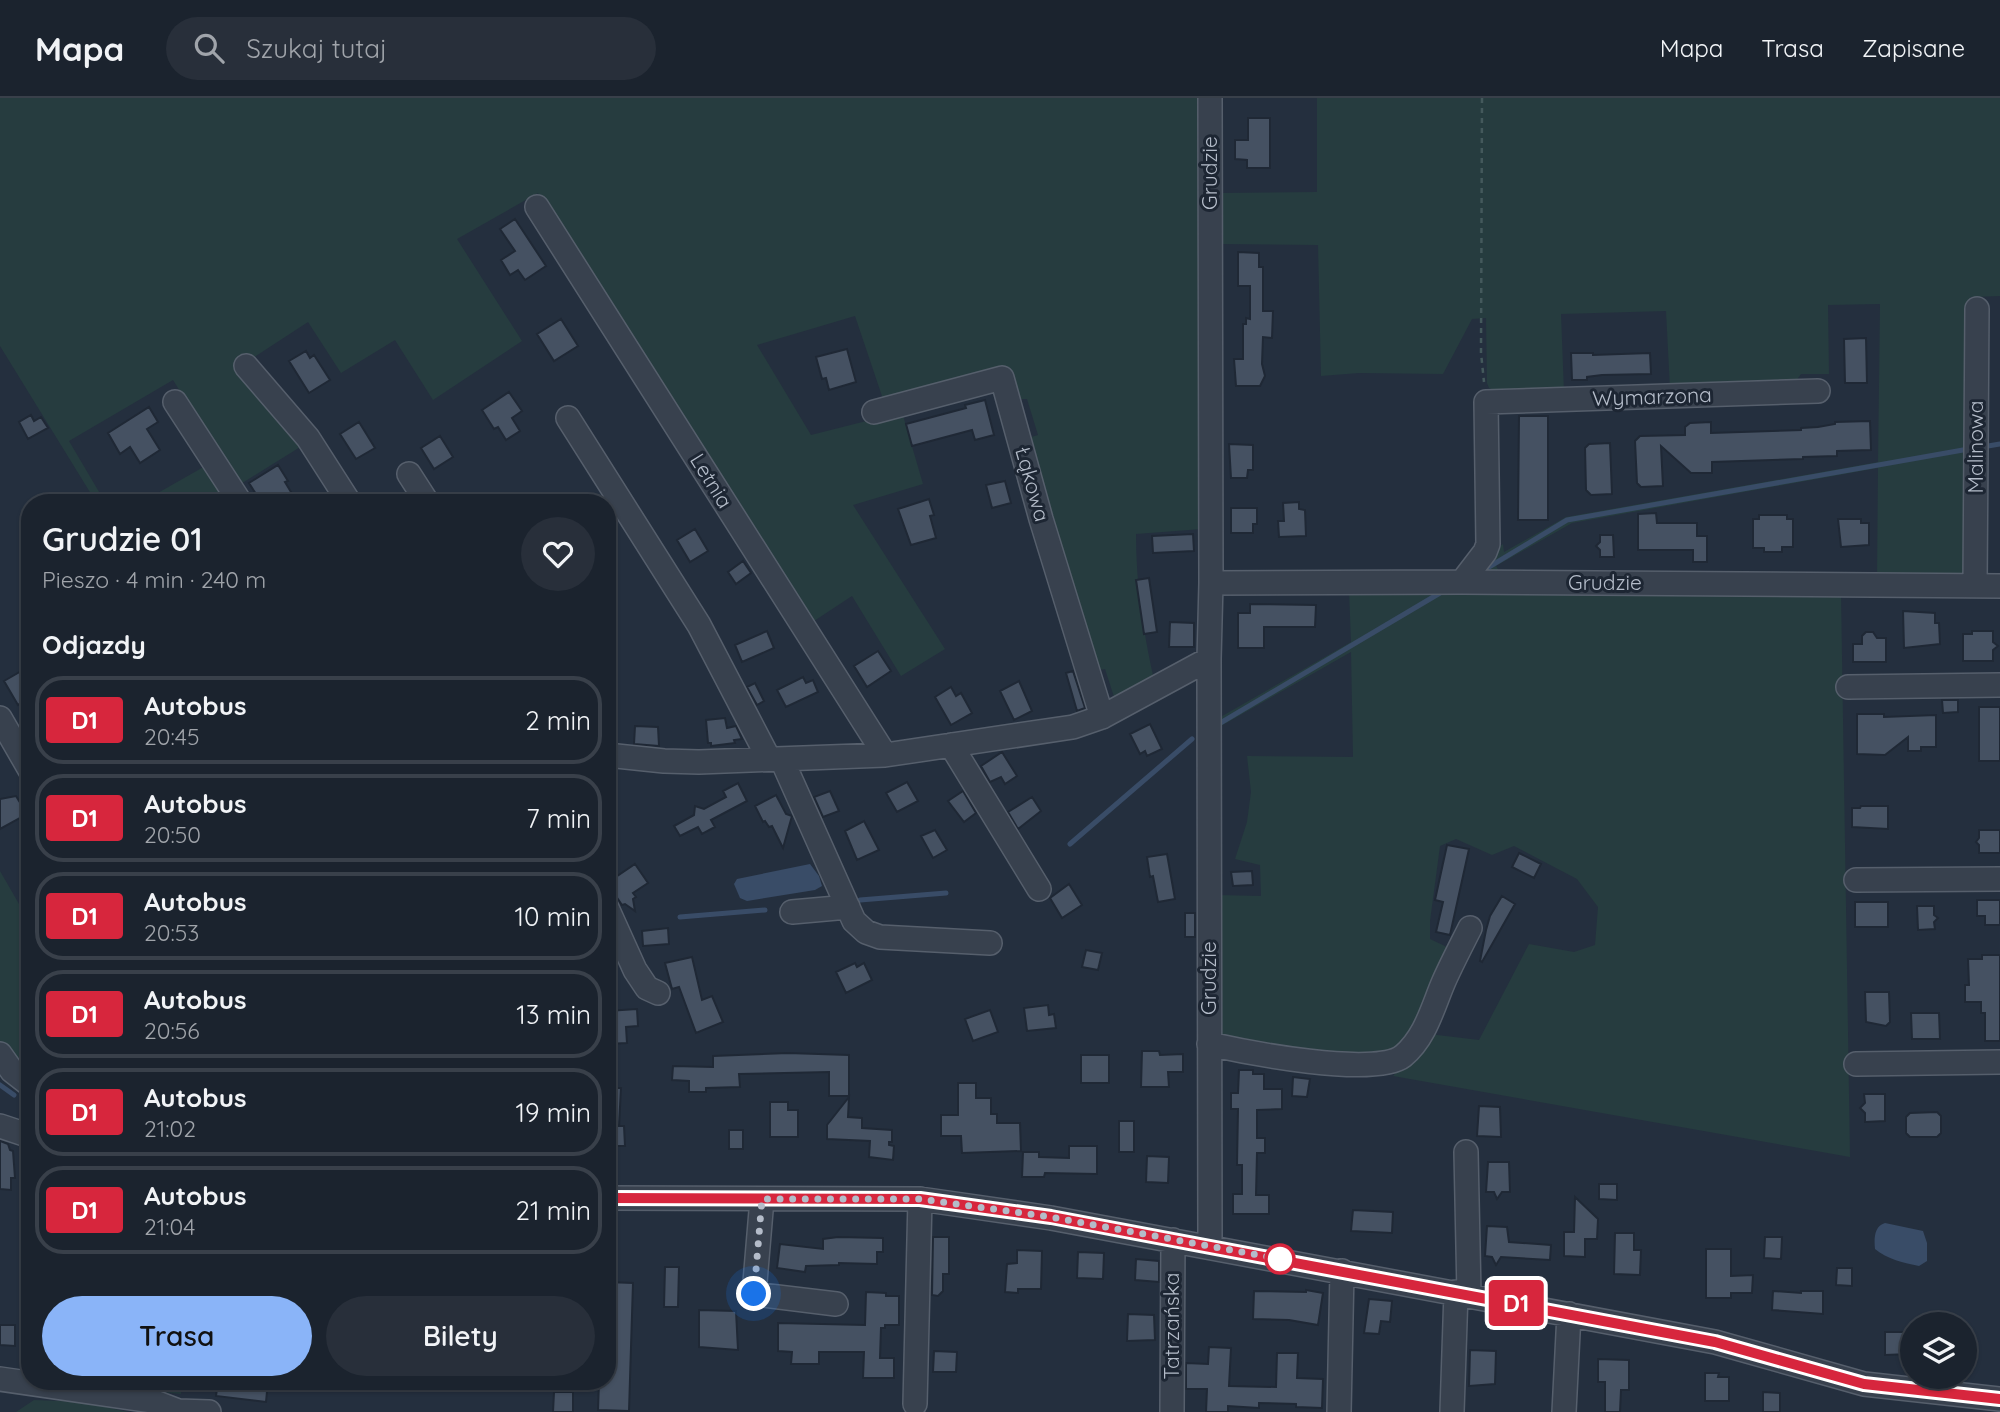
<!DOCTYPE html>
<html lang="pl">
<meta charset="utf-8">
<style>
:root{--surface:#1b232e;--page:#282f3a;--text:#f1f3f6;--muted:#a0a4aa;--line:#39404a;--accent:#8ab4f8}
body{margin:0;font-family:Quicksand,sans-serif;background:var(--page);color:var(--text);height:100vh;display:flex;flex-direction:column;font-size:26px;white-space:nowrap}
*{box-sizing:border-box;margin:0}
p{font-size:23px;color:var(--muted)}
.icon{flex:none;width:38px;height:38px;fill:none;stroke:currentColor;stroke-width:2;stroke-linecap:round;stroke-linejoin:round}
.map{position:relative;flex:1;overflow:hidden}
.drawer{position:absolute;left:21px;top:396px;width:595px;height:896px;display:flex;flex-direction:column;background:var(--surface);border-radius:28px;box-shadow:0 2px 5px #0004,0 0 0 2px var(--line)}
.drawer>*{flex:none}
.badge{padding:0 14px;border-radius:5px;font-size:24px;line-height:46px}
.fabs{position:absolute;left:1900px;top:1214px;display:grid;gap:14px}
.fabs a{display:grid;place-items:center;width:77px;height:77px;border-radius:50%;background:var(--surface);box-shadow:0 2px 5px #0004,0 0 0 2px var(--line);font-size:35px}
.you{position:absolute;width:35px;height:35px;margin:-18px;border:5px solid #fff;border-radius:50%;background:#1a73e8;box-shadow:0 0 0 10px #1a73e833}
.map>.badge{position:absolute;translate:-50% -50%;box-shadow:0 0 0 4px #fff}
h2{padding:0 21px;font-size:26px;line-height:63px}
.round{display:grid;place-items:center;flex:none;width:74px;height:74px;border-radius:37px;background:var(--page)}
.summary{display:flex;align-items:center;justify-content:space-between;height:119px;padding:0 21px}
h1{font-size:33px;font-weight:600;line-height:52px}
.button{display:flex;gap:14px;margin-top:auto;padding:14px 21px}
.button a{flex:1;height:80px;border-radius:42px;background:var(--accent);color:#111;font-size:28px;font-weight:600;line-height:80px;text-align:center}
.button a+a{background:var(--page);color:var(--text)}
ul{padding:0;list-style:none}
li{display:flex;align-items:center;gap:21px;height:88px;margin:0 14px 10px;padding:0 7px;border:4px solid var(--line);border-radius:28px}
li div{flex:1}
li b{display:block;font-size:26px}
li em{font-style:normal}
li .badge{min-width:77px;font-weight:700;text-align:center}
header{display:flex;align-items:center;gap:42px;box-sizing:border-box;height:98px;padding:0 35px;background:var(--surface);border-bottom:2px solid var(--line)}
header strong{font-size:33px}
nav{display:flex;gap:38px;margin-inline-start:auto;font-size:24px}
.search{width:490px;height:63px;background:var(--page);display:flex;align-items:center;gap:18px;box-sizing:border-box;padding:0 24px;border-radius:38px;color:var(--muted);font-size:26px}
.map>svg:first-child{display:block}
.green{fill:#263c3f}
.water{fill:#394c67}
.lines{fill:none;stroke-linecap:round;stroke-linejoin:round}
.stream{stroke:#394c67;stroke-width:5}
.building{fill:#455162;stroke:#1f2835;stroke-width:2}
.minor-casing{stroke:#565f6c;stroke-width:26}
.path{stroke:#44595c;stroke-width:2.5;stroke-dasharray:5 5;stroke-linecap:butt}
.minor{stroke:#38414e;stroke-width:23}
.line-casing{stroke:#fff;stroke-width:16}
.line{stroke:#d7263d;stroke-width:10}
.walk{stroke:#b4bcc9;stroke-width:7;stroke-dasharray:0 12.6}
.stop-dot{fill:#fff;stroke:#d7263d;stroke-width:3.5}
.labels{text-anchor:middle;stroke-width:6;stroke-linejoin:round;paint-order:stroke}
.street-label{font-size:21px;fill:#b4bcc9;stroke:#1d2633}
</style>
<header>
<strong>Mapa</strong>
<div class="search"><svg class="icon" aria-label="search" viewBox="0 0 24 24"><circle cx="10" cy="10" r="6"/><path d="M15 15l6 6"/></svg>Szukaj tutaj</div>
<nav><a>Mapa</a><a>Trasa</a><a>Zapisane</a></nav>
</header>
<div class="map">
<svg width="2000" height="1314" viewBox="0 0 2000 1314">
<rect width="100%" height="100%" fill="#242f3e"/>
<path class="green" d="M0,0H1203L1202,431L1136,436C1136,487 1143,532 1154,582L1116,605L1105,571L1099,572L1025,341L1038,337L1027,301H1018L1005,271L885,307L855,218L757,247L811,337L902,314L923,386L853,407L945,551L901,578L852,498L811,525L538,95L457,141L522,243L433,302L395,242L341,275L308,224L239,269L305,346L239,387L173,282L69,343L105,404H96L0,248Z
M1317,0H2000V198L1970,199L1968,481L1877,480L1878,370L1572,425L1496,468L1502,478L1477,480L1490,455L1503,446L1504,454L1566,419L1878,364L1880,206L1828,207L1829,276H1801L1793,287L1670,291L1666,213L1561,216L1564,294L1496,293L1489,290L1487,285L1486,220L1472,221L1443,276L1359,275L1321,278L1318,147L1219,146V95L1317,94Z
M207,367L231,404H142Z
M1349,492L1841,495L1850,1059L1393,978L1429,936L1479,942L1529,846L1574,854L1595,847L1598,809L1577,781L1514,748L1492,757L1456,741L1440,748L1430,823V841L1449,850L1410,938L1387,959L1278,954L1220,939L1217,797L1261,798L1260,767L1235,761L1247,724L1251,694L1247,658L1353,659L1351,554L1214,632L1217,621L1351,544Z
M0,773L30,825V976L0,947Z
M103,1283H181V1296L103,1287Z
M34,1302L84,1304L128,1314H16Z"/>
<path class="water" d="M810,766L819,778L822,788L815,792L747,803L740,800L734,786L737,781Z
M1885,1125L1923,1133L1927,1145V1163L1919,1168C1904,1165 1887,1161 1875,1151C1874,1141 1874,1128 1885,1125Z"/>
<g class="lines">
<path class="stream" d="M1982,349L2000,346
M1484,472L1567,422L1963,352
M1217,627L1440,495
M1070,746L1192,641
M860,802L946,795
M680,819L765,812
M0,987L14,997"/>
</g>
<path class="building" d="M1248,20H1270V70H1247V62L1235,61V42H1248Z
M515,121L546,168L525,182L518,172L510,177L501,162L515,153L500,131Z
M1238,154L1259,155V169H1263V213H1273L1272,240L1263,239L1262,266L1265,278L1260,288H1236L1234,261H1243V226H1246V220L1250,221V188H1238Z
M561,221L578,248L554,263L537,236Z
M1866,240L1867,285H1845L1844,241Z
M847,251L856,284L829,292L826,280L822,281L816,259Z
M306,253L310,260L314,257L330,282L309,295L289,263Z
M1571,255H1593V257L1650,255L1651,276L1602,277L1587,279V282H1572Z
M509,294L522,313L512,320L520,333L506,342L498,329L494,331L482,312Z
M985,302L994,337L975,342L972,332L912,348L906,326L966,310L965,307Z
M149,309L158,324L147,331L160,352L140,365L130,349L120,356L108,335Z
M31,317L34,323L41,319L48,330L28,341L19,324Z
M1519,318H1548V422H1518Z
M1870,323L1871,352L1837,353V358L1803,359V361L1712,364V375H1691L1661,348L1663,388L1641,389L1637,385L1635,343L1640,338L1685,337V329L1690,325L1711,324V335L1801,332V330L1818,329L1835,326V324Z
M359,324L375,350L356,361L340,336Z
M440,338L453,359L434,371L421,350Z
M1610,345L1612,396L1591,397L1586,392L1585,350L1589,346Z
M1229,346L1253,347V372H1248L1247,380H1231Z
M278,367L288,383L285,384L297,404H261L249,385Z
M1005,383L1011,405L992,410L986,387Z
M929,401L934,417L930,418L936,440L911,447L898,411Z
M1299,404V411L1305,412L1306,438L1279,439L1278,423H1284L1283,405Z
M1231,410H1257V426H1253V435H1231Z
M1656,415L1657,425H1697V438H1707V464H1693V452H1638V416Z
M1759,417H1787V421H1793V449H1782V454H1764V450H1753V421H1759Z
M1838,421H1861V425H1869V447L1841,449Z
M695,431L708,453L690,464L677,442Z
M1193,436L1194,453L1153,455L1152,438Z
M1600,437H1613L1614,459H1600V452L1596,448L1600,444Z
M743,463L751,475L736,486L728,474Z
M1149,480L1157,534L1144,536L1136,482Z
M1250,506L1316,507L1315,529H1264V550H1238V515H1250Z
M1903,513L1935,515V525H1939L1940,546L1904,550Z
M1170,524L1194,525V549H1169Z
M767,533L774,550L742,564L735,547Z
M1972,533H1993V544L1998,548L1993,552V563H1963V536H1972Z
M1866,534H1873L1877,540H1886V564H1853V546H1862V538Z
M878,553L891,573L867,589L854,568Z
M30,568V601L18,607L4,583Z
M1073,573L1085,610L1077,613L1066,575Z
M803,579L806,585L813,582L818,594L786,609L777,592Z
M1019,583L1032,613L1014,622L1000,593Z
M755,585L764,603L757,607L747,589Z
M951,589L956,598L961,595L972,615L951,627L935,599Z
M1942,602H1958V614L1943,615Z
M1979,609H2000V663H1979Z
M1857,616H1884V619L1936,617V649H1921V653H1908V639L1885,657L1857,656Z
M725,620L727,630L736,628L742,641L734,642L735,645L711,648V645H708L706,622Z
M1150,626L1162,651L1147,658L1145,653L1140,656L1130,636Z
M635,628L658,629L659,648L634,646Z
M1002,654L1017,678L1005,686L1001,679L990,684L981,668Z
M907,684L918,703L897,714L886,695Z
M738,685L747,703L711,722L715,729L702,736L698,729L680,738L674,728L694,717L695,708L704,711L726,699L723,693Z
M830,693L839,713L823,719L814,699Z
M963,693L976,715L964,724L948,703Z
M776,697L786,716L792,718L783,750L772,728L769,729L765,723L763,724L755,708Z
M16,698L27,716L0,731V701Z
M1032,699L1041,713L1018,731L1008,714Z
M1861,708H1888V731L1852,729V710H1860Z
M864,723L879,752L857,762L845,733Z
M935,732L947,752L933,760L921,738Z
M1979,732H2000V755H1979V747L1976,744L1979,740Z
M1447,747L1469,751L1450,837L1436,834L1443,804L1435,802Z
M1519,755L1541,766L1534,780L1512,769Z
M1167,756L1175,801L1158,804L1153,778L1150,779L1147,759Z
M635,766L648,785L633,795L636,799L633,801L635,813L625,806L622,807L607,785Z
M1252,773L1253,787L1233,788L1231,774Z
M1069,786L1082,807L1062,820L1050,800Z
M1502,798L1515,806L1482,864L1480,863L1486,832L1490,818Z
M1977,802H2000V827H1985V818H1977Z
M1855,804H1888V829H1855Z
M1917,808H1934V817L1938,820L1934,824L1935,831L1918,832Z
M1185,815H1195V839H1185Z
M668,830L669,846L643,848L642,833Z
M1086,852L1102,855L1098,872L1082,869Z
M1982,857H2000V943H1985V915H1981V904H1965V887H1969L1968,861H1982Z
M692,859L702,902L712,898L723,924L696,935L679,889L672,891L665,865Z
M855,865L857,869L864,865L872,882L846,895L836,874Z
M1865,894H1889L1890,924L1886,928L1866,924Z
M1048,907L1049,917L1054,916L1056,930L1027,933L1024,910Z
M637,911L638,928L626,929L627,945L607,946V913Z
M990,912L998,934L973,943L965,921Z
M1911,915H1939L1940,941H1912Z
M1142,953H1159L1160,957L1183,956V974H1168L1169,989H1141Z
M788,955L849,957V998H829V974L739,976L740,989L706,990V994H689V983L672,982L673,968L713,969V958Z
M1081,957H1109V985H1081Z
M1239,972H1253V976H1264V991H1282V1011L1257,1012V1040H1265V1055H1257L1256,1097H1269V1116H1233V1096H1242V1067H1237L1238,1011H1231V995H1238Z
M1293,979L1310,981L1307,999L1292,998Z
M958,985H976V1000H991V1016H997V1025H1020L1021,1053L962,1055L961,1038H941V1017H958Z
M607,990H621L619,1028H624L625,1048H607Z
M1864,996H1885V1023L1865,1024V1015L1860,1010L1865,1005Z
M849,999L848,1019L862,1020V1030L892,1032V1044H889V1047L894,1048L893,1062L869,1059L870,1043L827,1041V1027Z
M770,1004H788V1012H798V1039H770Z
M1479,1008L1500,1009L1501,1039L1477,1038Z
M1937,1014L1941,1018V1035L1937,1039H1910L1906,1035V1019L1910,1015Z
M1119,1023H1134V1054H1119Z
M729,1032H743V1051H729Z
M0,1043L8,1046L10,1052L13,1053L15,1080H11V1092L0,1091Z
M1069,1048H1097V1076L1045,1075L1044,1079H1022L1023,1054H1039V1059L1069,1060Z
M1147,1058L1169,1059L1168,1085L1146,1084Z
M1488,1064H1509L1510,1094H1502L1497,1101L1494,1094H1486Z
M1599,1086H1617V1102L1599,1101Z
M1575,1099L1598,1121L1597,1141H1585V1159L1564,1158V1134H1574Z
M1353,1112L1393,1114L1392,1135L1351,1133Z
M1487,1128L1507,1129L1509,1144L1551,1147L1550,1162L1501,1159L1496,1167L1492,1159L1485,1158Z
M1615,1135H1634V1152H1641L1640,1177L1614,1176Z
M838,1139L883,1140V1154H877V1166L839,1165V1167L806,1168L805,1174L777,1170L780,1146L823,1151V1141Z
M933,1139H949V1176H943V1193L938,1198L932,1197Z
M1765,1139H1782L1781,1161L1764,1160Z
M1706,1151H1731V1178L1753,1177L1752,1195H1731V1200H1706Z
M1017,1152L1042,1153L1041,1191H1018V1195L1005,1194L1007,1166L1017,1165Z
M1078,1154L1104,1155L1103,1181L1077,1180Z
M1136,1161L1159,1163V1184L1135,1182Z
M665,1169H679L678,1209H664Z
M1837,1170H1852V1188L1836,1187Z
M607,1184L633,1185L629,1313L598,1312L599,1283H607Z
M1306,1192L1323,1195L1318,1227L1289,1222L1253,1221L1254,1193L1306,1194Z
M1773,1193L1801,1195V1193H1823V1216L1772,1212Z
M866,1194L886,1195V1198H899V1227H885V1230H881L880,1260H894V1280H863L864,1254H819V1266H791L792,1254L778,1253V1225L865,1227Z
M1369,1201L1392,1203L1390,1224L1381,1223L1379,1236L1364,1235Z
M699,1212L736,1213L738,1252L699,1249Z
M1128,1216L1154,1217L1155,1242L1127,1243Z
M0,1227H15V1248L0,1247Z
M1885,1234H1910V1256L1885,1257Z
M1209,1249L1231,1250L1229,1288L1276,1289L1277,1255H1298L1297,1280L1323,1281L1322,1310L1296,1309V1306L1259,1305V1310L1228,1308V1314H1206L1207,1291H1186V1265L1208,1266Z
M1470,1252L1496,1253L1495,1286L1469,1288Z
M934,1253L957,1254L956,1274H933Z
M1598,1261L1629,1262V1292H1621L1620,1314H1605V1284H1598Z
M1705,1275H1719L1718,1279H1729V1303H1705Z
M218,1283H268L266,1304L216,1298Z
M554,1294H573V1314H553Z
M1763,1294L1780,1295V1314H1763Z"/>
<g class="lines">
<defs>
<path id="minor" d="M1210,0L1211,485
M537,109L885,657
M246,268L308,340L349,404
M175,304L240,404
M874,314L1002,280L1041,421L1102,619
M568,320L699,527L769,661
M409,376L427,404
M1462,484L1485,454L1488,446L1486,304L1818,293
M1975,487L1977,211
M1848,589L2000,587
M0,620L30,672
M951,647L1039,791
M607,657L664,663L699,664L885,657L1073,629L1102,619L1209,561
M782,662L854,823L866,834L880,839L990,845
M1856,782L2000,781
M607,810L635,872L647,890L658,895
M792,814L848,809
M1209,946C1245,954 1375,980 1403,958C1426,939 1433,908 1444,883C1452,865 1461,848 1470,830
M0,956L12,973L30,987
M1856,966L2000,964
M0,1028L30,1038
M1466,1054L1469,1196
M607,1100L920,1101L1051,1120L1715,1244L1864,1286L2000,1301
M762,1101L754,1196L836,1206
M1210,1149L1209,561L1211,485L1462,484L2000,488
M0,1281L152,1303L178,1313L209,1314
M915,1306L920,1101
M1172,1314L1173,1142
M1339,1314L1342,1173
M1452,1314L1456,1194
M1564,1314L1569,1216"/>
</defs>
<use href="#minor" class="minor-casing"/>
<path class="path" d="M1482,0L1481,255L1484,284"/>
<use href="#minor" class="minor"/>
</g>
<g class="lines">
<defs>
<path id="line" d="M607,1100L920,1101L1051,1119L1715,1244L1864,1286L2000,1301"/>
</defs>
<use href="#line" class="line-casing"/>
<use href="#line" class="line"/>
<path class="walk" d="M754,1196L762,1101H920L1051,1119L1280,1161"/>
</g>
<circle class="stop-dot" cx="1280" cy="1161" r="14"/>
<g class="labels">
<g class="street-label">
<text transform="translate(1210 75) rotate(-90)" y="7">Grudzie</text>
<text transform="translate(1652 299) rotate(-2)" y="7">Wymarzona</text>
<text transform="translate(1976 349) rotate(-90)" y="7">Malinowa</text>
<text transform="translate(711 383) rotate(58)" y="7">Letnia</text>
<text transform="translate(1032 386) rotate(74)" y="7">Łąkowa</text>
<text x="1605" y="492">Grudzie</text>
<text transform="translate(1209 880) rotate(-90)" y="7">Grudzie</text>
<text transform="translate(1172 1228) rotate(-90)" y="7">Tatrzańska</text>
</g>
</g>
</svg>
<div class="fabs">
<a><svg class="icon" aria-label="layers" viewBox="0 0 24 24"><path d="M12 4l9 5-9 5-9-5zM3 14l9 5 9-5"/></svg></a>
</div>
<div class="you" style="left:754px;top:1196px"></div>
<b class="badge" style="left:1516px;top:1205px;background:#d7263d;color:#fff">D1</b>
<section class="drawer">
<div class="summary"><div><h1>Grudzie 01</h1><p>Pieszo · 4 min · 240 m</p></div><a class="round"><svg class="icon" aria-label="heart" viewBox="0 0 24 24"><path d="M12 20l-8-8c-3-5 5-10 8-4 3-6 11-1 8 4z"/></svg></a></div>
<h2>Odjazdy</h2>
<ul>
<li><span class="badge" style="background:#d7263d;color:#fff">D1</span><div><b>Autobus</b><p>20:45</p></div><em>2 min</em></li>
<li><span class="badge" style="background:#d7263d;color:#fff">D1</span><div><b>Autobus</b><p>20:50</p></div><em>7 min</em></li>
<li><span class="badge" style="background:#d7263d;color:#fff">D1</span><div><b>Autobus</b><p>20:53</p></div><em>10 min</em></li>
<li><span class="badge" style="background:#d7263d;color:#fff">D1</span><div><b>Autobus</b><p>20:56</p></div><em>13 min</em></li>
<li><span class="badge" style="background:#d7263d;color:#fff">D1</span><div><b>Autobus</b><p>21:02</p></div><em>19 min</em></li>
<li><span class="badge" style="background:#d7263d;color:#fff">D1</span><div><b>Autobus</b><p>21:04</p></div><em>21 min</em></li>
</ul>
<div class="button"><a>Trasa</a><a>Bilety</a></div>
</section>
</div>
